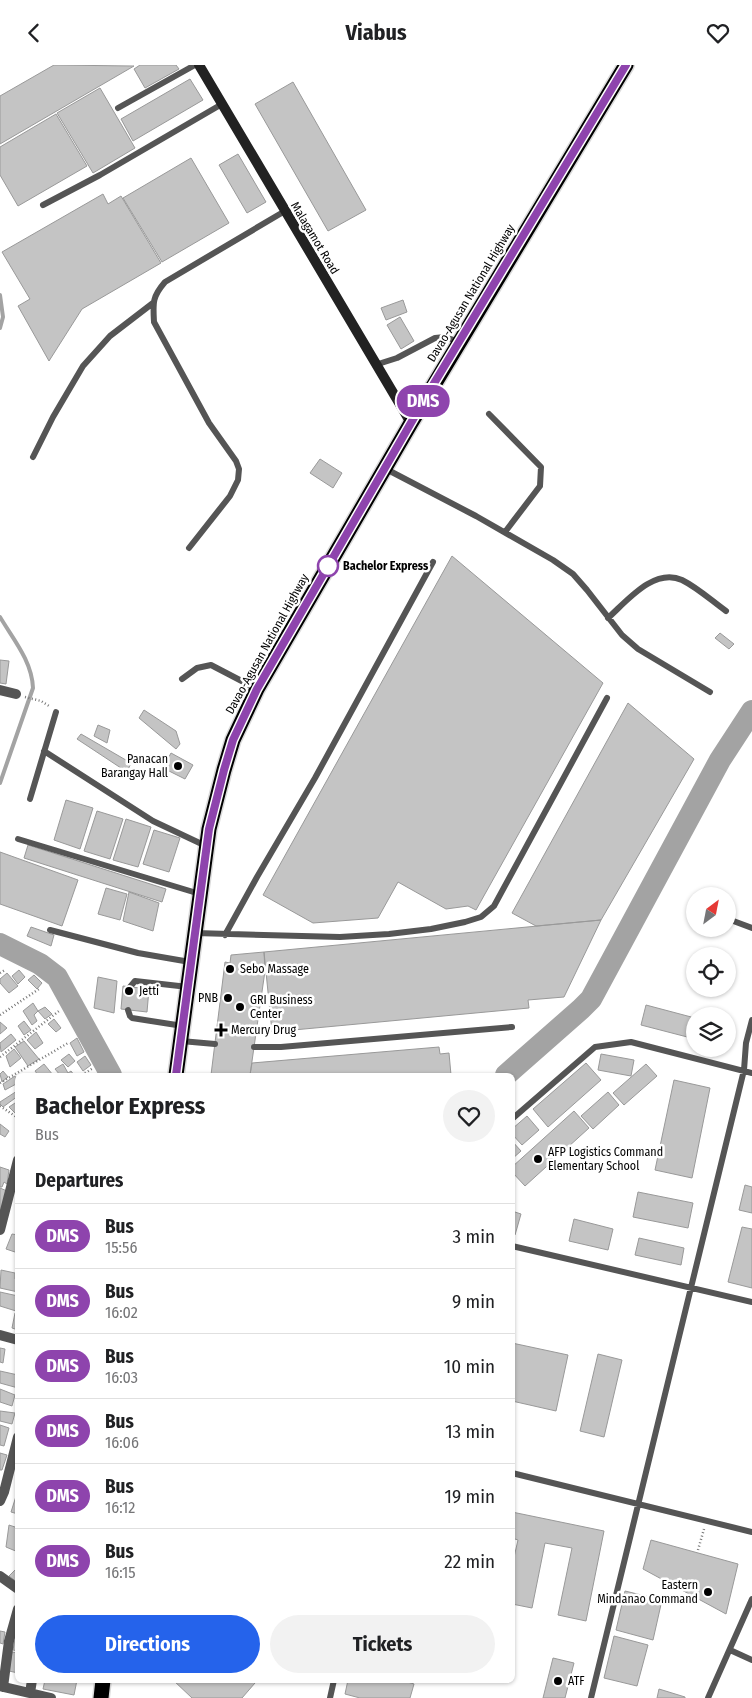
<!DOCTYPE html>
<style>
:root{--surface:#fff;--page:#f2f2f2;--text:#202124;--muted:#757577;--line:#e0e0e0;--accent:#2563eb}
body{margin:0;font-family:"Fira Sans Condensed",sans-serif;background:var(--page);color:var(--text);height:100vh;display:flex;flex-direction:column;font-size:19px;white-space:nowrap}
*{box-sizing:border-box;margin:0}
p{font-size:16px;color:var(--muted)}
.icon{flex:none;width:28px;height:28px;fill:none;stroke:currentColor;stroke-width:2;stroke-linecap:round;stroke-linejoin:round}
.map{position:relative;flex:1;overflow:hidden}
.panel{position:absolute;left:15px;top:1008px;width:500px;height:610px;display:flex;flex-direction:column;background:var(--surface);border-radius:8px;box-shadow:0 1px 4px #0004}
.panel>*{flex:none}
.badge{padding:0 10px;border-radius:16px;font-size:18px;line-height:32px}
.needle{width:32px;rotate:32deg}
.fabs{position:absolute;left:686px;top:822px;display:grid;gap:10px}
.fabs a{display:grid;place-items:center;width:50px;height:50px;border-radius:50%;background:var(--surface);box-shadow:0 1px 4px #0004;font-size:25px}
.map>.badge{position:absolute;translate:-50% -50%;box-shadow:0 0 0 2px #fff}
h2{padding:0 20px;font-size:19px;line-height:45px}
.round{display:grid;place-items:center;flex:none;width:52px;height:52px;border-radius:26px;background:var(--page)}
.headline{display:flex;align-items:center;justify-content:space-between;height:85px;padding:0 20px}
h1{font-size:24px;font-weight:700;line-height:38px}
.action{display:flex;gap:10px;margin-top:auto;padding:10px 20px}
.action a{flex:1;height:58px;border-radius:30px;background:var(--accent);color:#fff;font-size:20px;font-weight:700;line-height:58px;text-align:center}
.action a+a{background:var(--page);color:var(--text)}
ul{padding:0;list-style:none}
li{display:flex;align-items:center;gap:15px;height:65px;padding:0 20px;border-top:1px solid var(--line)}
li div{flex:1}
li b{display:block;font-size:19px}
li em{font-style:normal}
li .badge{min-width:55px;font-weight:700;text-align:center}
header{display:flex;justify-content:space-between;align-items:center;height:65px;padding:0 20px;background:var(--surface);font-size:22px;font-weight:700}
.map>svg:first-child{display:block}
.lines{fill:none;stroke-linecap:round;stroke-linejoin:round}
.stream{stroke:#a3a3a3;stroke-width:4}
.river{stroke:#a3a3a3;stroke-width:22}
.building{fill:#c4c4c4;stroke:#999}
.highway-casing{stroke:#dbdbdb;stroke-width:18}
.path{stroke:#777;stroke-width:2.5;stroke-dasharray:1 2.5;stroke-linecap:butt}
.lane{stroke:#555;stroke-width:6}
.street{stroke:#555;stroke-width:10}
.secondary{stroke:#222;stroke-width:10}
.highway{stroke:#000;stroke-width:15}
.line-casing{stroke:#fff;stroke-width:11}
.line{stroke:#8e44ad;stroke-width:8}
.stop-dot{fill:#fff;stroke:#8e44ad;stroke-width:2.5}
.poi-dot{fill:#000;stroke:#fff;stroke-width:2}
.labels{text-anchor:middle;stroke-width:5;stroke-linejoin:round;paint-order:stroke}
.street-label{font-size:12px;fill:#000;stroke:#fff}
.stop-label{font-size:12px;font-weight:bold;fill:#000;stroke:#fff;text-anchor:start}
.poi-label{font-size:12px;fill:#000;stroke:#fff;text-anchor:start}
</style>
<header><svg class="icon" aria-label="back" viewBox="0 0 24 24"><path d="M15 5l-7 7 7 7"/></svg>Viabus<svg class="icon" aria-label="heart" viewBox="0 0 24 24"><path d="M12 20l-8-8c-3-5 5-10 8-4 3-6 11-1 8 4z"/></svg></header>
<div class="map">
<svg width="752" height="1633" viewBox="0 0 752 1633">
<rect width="100%" height="100%" fill="#fff"/>
<g class="lines">
<path class="stream" d="M0,230L3,252L0,263
M0,552C13,574 32,596 33,623L0,718"/>
<path class="river" d="M0,879L40,899L57,912L111,1010
M506,1010L581,944L591,934L720,695L752,646"/>
</g>
<path class="building" d="M54,0L134,1L0,79V31Z
M140,0H176L179,4L145,23L134,4Z
M190,14L203,35L133,76L121,54Z
M293,17L366,145L328,166L255,39Z
M100,23L135,83L93,108L57,48Z
M56,49L87,101L18,141L0,110V82Z
M238,89L266,137L247,148L219,100Z
M191,93L229,158L162,197L123,133Z
M103,129L108,139L121,131L161,198L82,244L49,296L18,241L30,234L2,187Z
M403,235L407,247L386,255L381,243Z
M400,252L414,276L401,284L387,260Z
M320,394L342,408L333,423L310,408Z
M452,491L603,618L476,845L468,841L446,844L398,817L378,853L313,858L263,830Z
M720,568L734,579L729,584L715,573Z
M0,595L9,596L6,619L0,618Z
M628,638L694,694L601,855L536,861L512,848Z
M144,645L176,666L180,679L176,684L139,653Z
M98,660L110,665L107,678L94,671Z
M81,669L131,698L127,707L77,674Z
M171,688L193,700L185,714L163,703Z
M66,735L93,743L80,784L54,775Z
M97,746L123,754L110,794L84,786Z
M126,754L151,762L138,802L113,795Z
M154,765L180,773L169,807L143,799Z
M28,780L166,824L162,837L24,793Z
M0,787L78,815L62,861L0,839Z
M106,823L127,829L120,855L98,849Z
M129,827L159,838L153,866L123,856Z
M601,855L564,932L528,935L529,943L272,967L264,887Z
M31,862L54,870L51,881L27,871Z
M264,887L265,906L250,1010H211L225,897L230,898L231,890Z
M19,905L25,912L18,919L12,911Z
M7,908L18,921L9,928L0,918V914Z
M34,910L42,918L37,924L28,915Z
M98,912L117,916L114,948L94,943Z
M123,921L149,924L147,947L121,944Z
M33,938L38,946L34,950L37,956L32,960L23,946Z
M646,940L695,953V974L641,960Z
M45,942L52,949L45,954L38,946Z
M54,954L61,963L56,967L48,959Z
M24,956L31,965L24,970L18,961Z
M0,957L7,963L0,969Z
M36,967L43,978L35,984L27,975Z
M11,969L16,975L1,987L0,978Z
M77,973L84,987L77,991L70,978Z
M24,976L39,994L28,1001L15,982Z
M439,982L440,989L449,988L451,1010H250L252,998Z
M14,984L21,993L10,1002L6,991Z
M69,989L75,996L68,1002L61,995Z
M601,989L634,995L631,1011L598,1005Z
M85,991L91,1000L83,1006L77,997Z
M586,998L601,1015L548,1062L533,1044Z
M44,999L53,1010H38L35,1006Z
M63,999L68,1008L71,1006L74,1010H60L55,1004Z
M646,999L657,1011L624,1040L613,1028Z
M3,1006L8,1012L2,1017L0,1009Z
M15,1011L18,1018L5,1025L3,1019Z
M674,1015L710,1023L692,1113L655,1105Z
M17,1026L18,1031L3,1042L0,1039V1037Z
M608,1027L619,1040L593,1064L581,1051Z
M18,1036V1050H17L9,1042Z
M574,1046L589,1063L525,1121L512,1107V1102Z
M527,1051L539,1065L522,1080L512,1069V1064Z
M0,1059L9,1066L5,1072L0,1069Z
M512,1076L521,1086L512,1094Z
M0,1102L9,1105L7,1119L4,1117L2,1122H0Z
M745,1120L752,1122V1148L739,1145Z
M0,1123L7,1126L2,1145H0Z
M638,1127L693,1138L688,1163L633,1152Z
M512,1146L521,1149L515,1170H512Z
M574,1154L613,1164L608,1185L569,1176Z
M742,1162L752,1164V1223L728,1217Z
M12,1169L18,1170V1188L6,1184Z
M639,1173L684,1183L681,1200L635,1190Z
M1,1205L15,1208V1214L18,1215V1227L0,1223Z
M0,1227L18,1231L16,1246L0,1241Z
M15,1248L18,1249V1265L12,1263Z
M512,1278L568,1290L556,1346L512,1336Z
M0,1283L5,1284L3,1298L0,1297Z
M598,1289L622,1295L604,1372L580,1366Z
M0,1306L18,1310V1323L0,1318Z
M0,1324L15,1330L12,1341L0,1337Z
M0,1346L15,1348L12,1359L0,1356Z
M0,1360L9,1363L4,1381L0,1380Z
M0,1388L7,1390L2,1405H0Z
M18,1425V1449L11,1447Z
M512,1447L604,1466L586,1556L558,1550L572,1483L545,1478L532,1543L512,1539V1501L518,1475L512,1473Z
M9,1460L18,1463V1487L6,1482Z
M651,1475L738,1499L726,1549L643,1504Z
M18,1502V1518L9,1511Z
M625,1526L662,1535L653,1575L616,1565Z
M0,1566L5,1567L3,1579L0,1578Z
M16,1569H18V1586L13,1585Z
M614,1571L648,1580L637,1621L604,1613Z
M12,1587L18,1588V1608L9,1606Z
M553,1593L574,1598L565,1633H543Z
M45,1615H77L74,1630L43,1624Z
M173,1615H252L255,1618L242,1633H192Z
M348,1615H401L414,1619L410,1633H360L345,1629Z
M659,1624L685,1632V1633H657Z"/>
<g class="lines">
<defs>
<path id="highway" d="M176,1010L209,764L224,705L233,675L257,624L411,358L626,0
M101,1633L103,1615"/>
</defs>
<use href="#highway" class="highway-casing"/>
<path class="path" d="M25,632L41,636L49,641
M0,908L5,905
M0,950L39,924
M0,992L59,946
M82,1010L93,1003
M0,1018L68,978
M0,1041L18,1053
M698,1485L704,1464"/>
<path class="lane" d="M118,43L195,0
M43,140L100,110L222,39
M375,300L397,293L435,273L445,272L459,277
M489,349L541,402L540,421L505,467
M33,392L53,352L83,301L110,271L153,238
M386,404L476,451L553,495L573,509L587,525L622,570L638,584L710,627
M189,483L230,431L238,415L239,404L236,396L209,358L154,257C153,238 152,232 165,217L285,146
M608,553C626,537 654,502 682,515C698,523 712,536 726,546
M182,614L197,603L211,600L257,624
M44,686L153,756L206,781
M30,734L56,647
M18,774L200,829
M728,854L752,863
M50,865L138,888L190,897
M195,868L340,872L389,869L431,864L465,857L481,852L494,841L607,633
M225,870L257,812L315,713L433,497
M130,922L135,916L188,922
M128,945L130,951L132,953L183,961
M181,976L215,979
M254,982H281L512,962
M512,1054L595,982L631,977L752,1008
M512,1181L752,1237
M512,1408L752,1467
M730,1585L752,1595
M330,1633L334,1615
M591,1633L744,1005L746,978L752,955
M708,1633L752,1534"/>
<path class="street" d="M0,625L16,629
M0,1165L18,1095
M0,1270L18,1275
M0,1436L4,1427L18,1372
M0,1511L18,1524
M0,1621L51,1633
M3,1622L9,1576L18,1544
M30,1628L32,1615"/>
<path class="secondary" d="M199,0L411,358"/>
<use href="#highway" class="highway"/>
</g>
<g class="lines">
<defs>
<path id="line" d="M176,1010L209,764L224,705L233,675L257,624L430,325L626,0"/>
</defs>
<use href="#line" class="line-casing"/>
<use href="#line" class="line"/>
</g>
<circle class="stop-dot" cx="328" cy="501" r="10"/>
<g class="poi-dot">
<circle cx="178" cy="701" r="5"/>
<circle cx="230" cy="904" r="5"/>
<circle cx="129" cy="926" r="5"/>
<circle cx="228" cy="933" r="5"/>
<circle cx="240" cy="942" r="5"/>
<path d="M218.5 957.5h5v5h5v5h-5v5h-5v-5h-5v-5h5z"/>
<circle cx="538" cy="1094" r="5"/>
<circle cx="708" cy="1527" r="5"/>
<circle cx="558" cy="1616" r="5"/>
</g>
<g class="labels">
<g class="street-label">
<text transform="translate(315 173) rotate(59)" y="4">Malagamot Road</text>
<text transform="translate(471 228) rotate(-59)" y="4">Davao-Agusan National Highway</text>
<text transform="translate(267 579) rotate(-61)" y="4">Davao-Agusan National Highway</text>
</g>
<g class="stop-label">
<text x="343" y="505">Bachelor Express</text>
</g>
<g class="poi-label">
<text x="168" y="698" text-anchor="end">Panacan<tspan x="168" dy="14">Barangay Hall</tspan></text>
<text x="240" y="908">Sebo Massage</text>
<text x="139" y="930">Jetti</text>
<text x="218" y="937" text-anchor="end">PNB</text>
<text x="250" y="939">GRI Business<tspan x="250" dy="14">Center</tspan></text>
<text x="231" y="969">Mercury Drug</text>
<text x="548" y="1091">AFP Logistics Command<tspan x="548" dy="14">Elementary School</tspan></text>
<text x="698" y="1524" text-anchor="end">Eastern<tspan x="698" dy="14">Mindanao Command</tspan></text>
<text x="568" y="1620">ATF</text>
</g>
</g>
</svg>
<div class="fabs">
<a><svg class="needle" viewBox="-14 -14 28 28"><path d="M0-13l5 13h-10z" fill="#e53935"/><path d="M0 13l5-13h-10z" fill="#757577"/></svg></a>
<a><svg class="icon" aria-label="locate" viewBox="0 0 24 24"><circle cx="12" cy="12" r="6"/><path d="M12 2v4M12 18v4M2 12h4M18 12h4"/></svg></a>
<a><svg class="icon" aria-label="layers" viewBox="0 0 24 24"><path d="M12 4l9 5-9 5-9-5zM3 14l9 5 9-5"/></svg></a>
</div>
<b class="badge" style="left:423px;top:336px;background:#8e44ad;color:#fff">DMS</b>
<section class="panel">
<div class="headline"><div><h1>Bachelor Express</h1><p>Bus</p></div><a class="round"><svg class="icon" aria-label="heart" viewBox="0 0 24 24"><path d="M12 20l-8-8c-3-5 5-10 8-4 3-6 11-1 8 4z"/></svg></a></div>
<h2>Departures</h2>
<ul>
<li><span class="badge" style="background:#8e44ad;color:#fff">DMS</span><div><b>Bus</b><p>15:56</p></div><em>3 min</em></li>
<li><span class="badge" style="background:#8e44ad;color:#fff">DMS</span><div><b>Bus</b><p>16:02</p></div><em>9 min</em></li>
<li><span class="badge" style="background:#8e44ad;color:#fff">DMS</span><div><b>Bus</b><p>16:03</p></div><em>10 min</em></li>
<li><span class="badge" style="background:#8e44ad;color:#fff">DMS</span><div><b>Bus</b><p>16:06</p></div><em>13 min</em></li>
<li><span class="badge" style="background:#8e44ad;color:#fff">DMS</span><div><b>Bus</b><p>16:12</p></div><em>19 min</em></li>
<li><span class="badge" style="background:#8e44ad;color:#fff">DMS</span><div><b>Bus</b><p>16:15</p></div><em>22 min</em></li>
</ul>
<div class="action"><a>Directions</a><a>Tickets</a></div>
</section>
</div>
